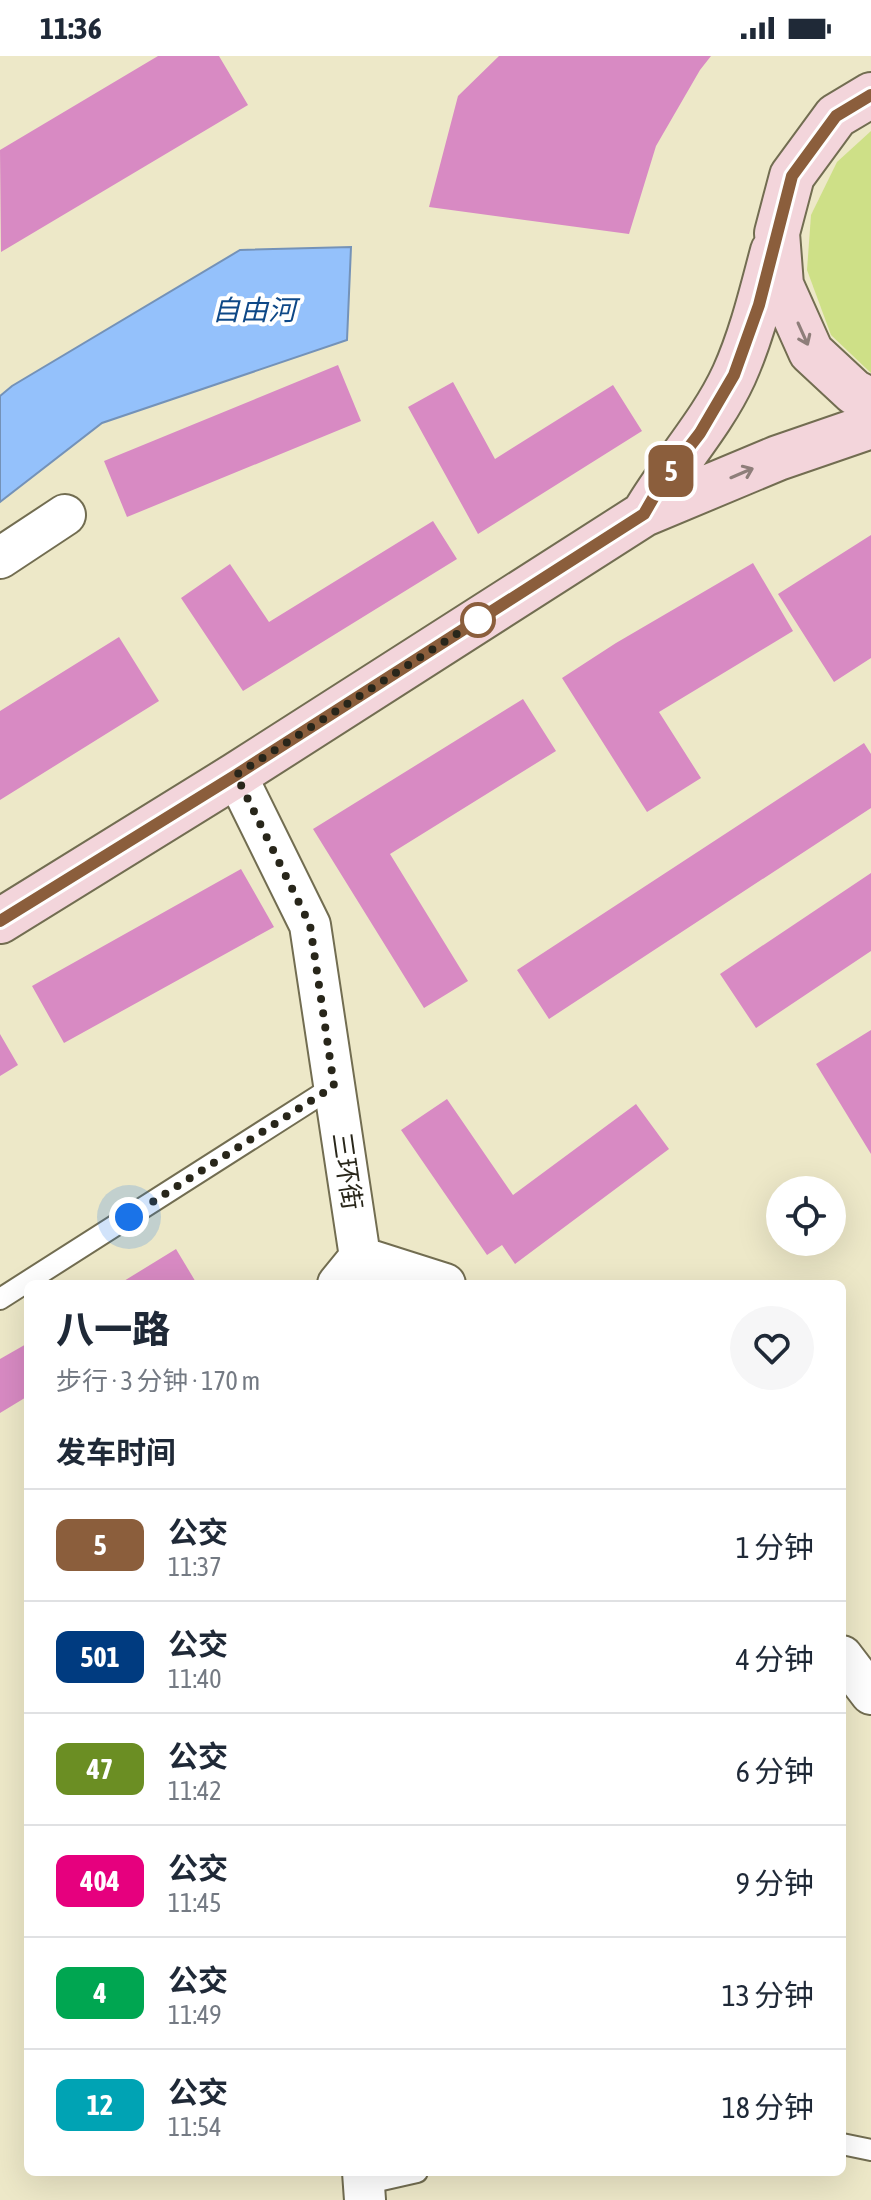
<!DOCTYPE html>
<html lang="zh">
<meta charset="utf-8">
<style>
:root{--surface:#fff;--page:#f6f6f7;--text:#1f2937;--muted:#747a83;--line:#e0e1e3}
body{margin:0;font-family:"Asap Condensed","Noto Sans SC",sans-serif;background:var(--page);color:var(--text);height:100vh;display:flex;flex-direction:column;font-size:30px;white-space:nowrap}
*{box-sizing:border-box;margin:0}
p{font-size:26px;color:var(--muted)}
.icon{flex:none;width:44px;height:44px;fill:none;stroke:currentColor;stroke-width:2;stroke-linecap:round;stroke-linejoin:round}
.map{position:relative;flex:1;overflow:hidden}
.drawer{position:absolute;left:24px;top:1224px;width:822px;height:896px;display:flex;flex-direction:column;background:var(--surface);border-radius:12px;box-shadow:0 8px 32px #0002}
.drawer>*{flex:none}
.badge{padding:0 16px;border-radius:12px;font-size:28px;line-height:52px}
.tools{position:absolute;left:766px;top:1120px;display:grid;gap:16px}
.tools a{display:grid;place-items:center;width:80px;height:80px;border-radius:50%;background:var(--surface);box-shadow:0 8px 32px #0002;font-size:40px}
.you{position:absolute;width:40px;height:40px;margin:-20px;border:6px solid #fff;border-radius:50%;background:#1a73e8;box-shadow:0 0 0 12px #1a73e833}
.map>.badge{position:absolute;translate:-50% -50%;box-shadow:0 0 0 4px #fff}
h2{padding:0 32px;font-size:30px;line-height:72px}
.round{display:grid;place-items:center;flex:none;width:84px;height:84px;border-radius:42px;background:var(--page)}
.summary{display:flex;align-items:center;justify-content:space-between;height:136px;padding:0 32px}
h1{font-size:38px;font-weight:800;line-height:60px}
ul{padding:0;list-style:none}
li{display:flex;align-items:center;gap:24px;height:112px;padding:0 32px;border-top:2px solid var(--line)}
li div{flex:1}
li b{display:block;font-size:30px}
li em{font-style:normal}
li .badge{min-width:88px;font-weight:700;text-align:center}
.status{display:flex;justify-content:space-between;align-items:center;height:56px;padding:0 40px;background:var(--surface);direction:ltr}
.status svg{height:22px;fill:currentColor}
.map>svg:first-child{display:block}
.green{fill:#cee087}
.water{fill:#94c1fb;stroke:#7492b8;stroke-width:2}
.building{fill:#d88ac3}
.lines{fill:none;stroke-linecap:round;stroke-linejoin:round}
.service-casing{stroke:#726d51;stroke-width:24}
.minor-casing{stroke:#726d51;stroke-width:44}
.secondary-casing{stroke:#726d51;stroke-width:48}
.service{stroke:#fff;stroke-width:20}
.minor{stroke:#fff;stroke-width:40}
.secondary{stroke:#f3d5db;stroke-width:44}
.oneway{stroke:#8e7e7a}
.line-casing{stroke:#fff;stroke-width:18}
.line{stroke:#8b5e3c;stroke-width:12}
.walk{stroke:#28261a;stroke-width:8;stroke-dasharray:0 14.4}
.stop-dot{fill:#fff;stroke:#8b5e3c;stroke-width:4}
.labels{text-anchor:middle;stroke-width:8;stroke-linejoin:round;paint-order:stroke}
.street-label{font-size:26px;fill:#28261a;stroke:#fff}
.water-label{font-size:28px;font-style:italic;fill:#0e4887;stroke:#fff}
</style>
<div class="status"><b>11:36</b><svg viewBox="0 0 49 12"><path d="M0 12V9h3v3zM5 12V6h3v6zM10 12V3h3v9zM15 12V0h3v12zM26 1h20v11H26zM47 4h2v5h-2z"/></svg></div>
<div class="map">
<svg width="871" height="2144" viewBox="0 0 871 2144">
<rect width="100%" height="100%" fill="#ede8c8"/>
<path class="green" d="M871,75V317L831,279L807,214L811,159L837,106Z"/>
<path class="water" d="M351,191L347,284L102,367L0,446V340L12,330L240,194Z"/>
<path class="building" d="M158,0H219L248,49L1,196L0,94Z
M499,0H711L700,14L656,90L629,178L429,151L458,40Z
M338,309L361,365L127,461L104,405Z
M453,326L495,403L613,329L642,375L478,478L408,351Z
M433,465L457,503L243,635L181,542L230,508L269,566Z
M871,479V602L834,626L778,538Z
M753,507L793,575L659,656L701,722L647,756L562,622L616,587Z
M119,581L159,645L0,744V655Z
M523,643L556,695L390,798L468,925L424,952L313,773Z
M864,687L871,698V752L549,963L517,914Z
M241,813L274,871L64,987L32,930Z
M871,817V895L756,972L720,918Z
M871,974V1098L816,1008Z
M0,978L18,1009L0,1020Z
M447,1043L513,1139L636,1048L669,1093L515,1208L502,1189L487,1199L401,1074Z
M176,1193L197,1228H119Z
M28,1287V1340L0,1357V1303Z"/>
<g class="lines">
<defs>
<path id="service" d="M0,1243L334,1030
M842,2088L871,2094
M364,2128L417,2116"/>
<path id="minor" d="M0,502L65,459
M236,719L310,869L360,1201
M360,1201L445,1228
M338,1228L360,1201
M842,1600L871,1638
M363,2116L365,2144"/>
<path id="secondary" d="M871,39L836,60L792,120L777,177L781,229L811,296L854,336L871,345
M644,458C672,410 711,369 734,319C752,279 762,236 773,195
M0,865L236,719L644,458L778,402L871,370"/>
</defs>
<use href="#service" class="service-casing"/>
<use href="#minor" class="minor-casing"/>
<use href="#secondary" class="secondary-casing"/>
<use href="#service" class="service"/>
<use href="#minor" class="minor"/>
<use href="#secondary" class="secondary"/>
</g>
<defs><path id="oneway-shaft" d="M-6 0H5M1.5-3L5.5 0L1.5 3" fill="none" stroke-width="1.6" stroke-linecap="round" stroke-linejoin="round" transform="scale(2)"/></defs>
<g class="oneway">
<use href="#oneway-shaft" transform="translate(803 278) rotate(66)"/>
<use href="#oneway-shaft" transform="translate(742 417) rotate(-23)"/>
</g>
<g class="lines">
<defs>
<path id="line" d="M0,865L236,719L644,458L663,425L700,377L734,319L759,249L792,120L836,60L871,39"/>
</defs>
<use href="#line" class="line-casing"/>
<use href="#line" class="line"/>
<path class="walk" d="M129,1161L334,1030L310,869L236,719L491,556L478,564"/>
</g>
<circle class="stop-dot" cx="478" cy="564" r="16"/>
<g class="labels">
<g class="street-label">
<text transform="translate(347 1115) rotate(82)" y="9">三环街</text>
</g>
<g class="water-label">
<text x="254" y="264">自由河</text>
</g>
</g>
</svg>
<div class="tools">
<a><svg class="icon" aria-label="locate" viewBox="0 0 24 24"><circle cx="12" cy="12" r="6"/><path d="M12 2v4M12 18v4M2 12h4M18 12h4"/></svg></a>
</div>
<div class="you" style="left:129px;top:1161px"></div>
<b class="badge" style="left:671px;top:415px;background:#8b5e3c;color:#fff">5</b>
<section class="drawer">
<div class="summary"><div><h1>八一路</h1><p>步行 · 3 分钟 · 170 m</p></div><a class="round"><svg class="icon" aria-label="heart" viewBox="0 0 24 24"><path d="M12 20l-8-8c-3-5 5-10 8-4 3-6 11-1 8 4z"/></svg></a></div>
<h2>发车时间</h2>
<ul>
<li><span class="badge" style="background:#8b5e3c;color:#fff">5</span><div><b>公交</b><p>11:37</p></div><em>1 分钟</em></li>
<li><span class="badge" style="background:#003b80;color:#fff">501</span><div><b>公交</b><p>11:40</p></div><em>4 分钟</em></li>
<li><span class="badge" style="background:#6b8e23;color:#fff">47</span><div><b>公交</b><p>11:42</p></div><em>6 分钟</em></li>
<li><span class="badge" style="background:#e6007e;color:#fff">404</span><div><b>公交</b><p>11:45</p></div><em>9 分钟</em></li>
<li><span class="badge" style="background:#00a651;color:#fff">4</span><div><b>公交</b><p>11:49</p></div><em>13 分钟</em></li>
<li><span class="badge" style="background:#00a3b4;color:#fff">12</span><div><b>公交</b><p>11:54</p></div><em>18 分钟</em></li>
</ul>
</section>
</div>
